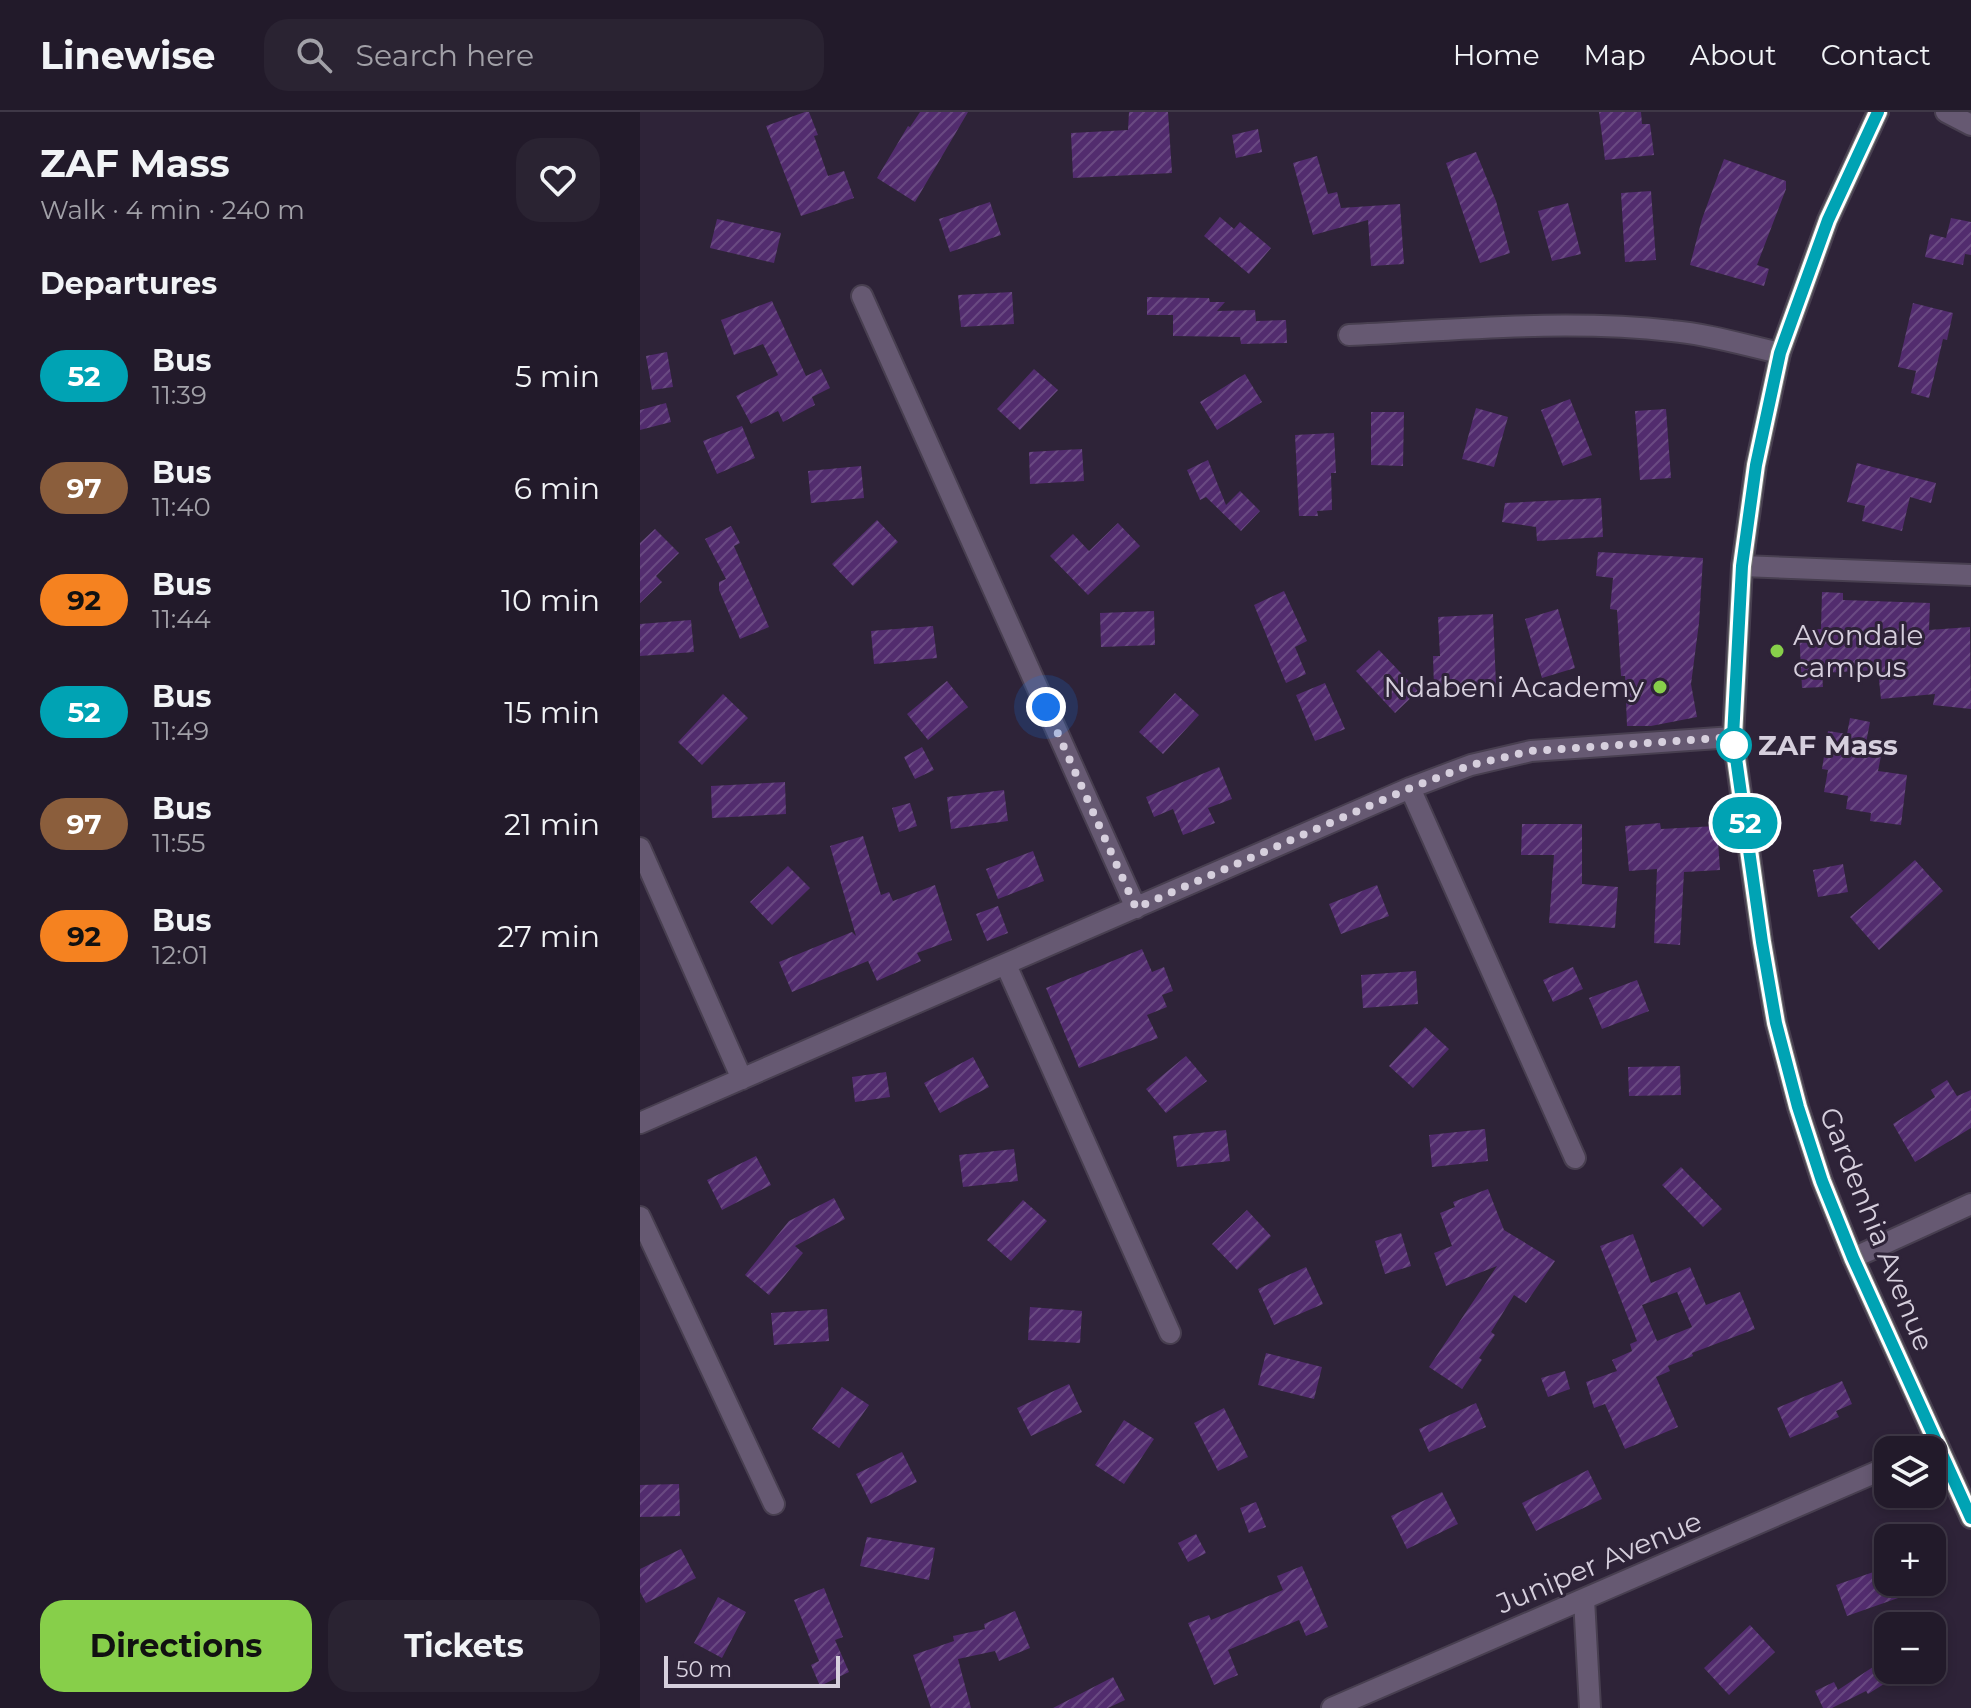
<!DOCTYPE html>
<meta charset="utf-8">
<style>
:root{--surface:#221a2a;--page:#2a2332;--text:#f1f3f6;--muted:#a2a1a8;--line:#3f3847;--accent:#87cf4a}
body{margin:0;font-family:Montserrat,sans-serif;background:var(--page);color:var(--text);height:100vh;display:flex;flex-direction:column;font-size:30px;white-space:nowrap}
*{box-sizing:border-box;margin:0}
p{font-size:26px;color:var(--muted)}
.icon{flex:none;width:44px;height:44px;fill:none;stroke:currentColor;stroke-width:2;stroke-linecap:round;stroke-linejoin:round}
.map{position:relative;flex:1;overflow:hidden}
.sheet{display:flex;flex-direction:column;background:var(--surface);width:640px}
.sheet>*{flex:none}
.badge{padding:0 16px;border-radius:26px;font-size:28px;line-height:52px}
.tools{position:absolute;left:1234px;top:1324px;display:grid;gap:16px}
.tools a{display:grid;place-items:center;width:72px;height:72px;border-radius:16px;background:var(--surface);box-shadow:0 4px 12px #0003,0 0 0 2px var(--line);font-size:40px}
.scale{position:absolute;left:24px;bottom:20px;width:176px;box-sizing:border-box;padding-left:8px;border:4px solid #d6cfdd;border-top:0;font-size:22px;line-height:28px;white-space:nowrap;color:#d6cfdd;-webkit-text-stroke:6px #2e2338;paint-order:stroke}
.you{position:absolute;width:40px;height:40px;margin:-20px;border:6px solid #fff;border-radius:50%;background:#1a73e8;box-shadow:0 0 0 12px #1a73e833}
.map>.badge{position:absolute;translate:-50% -50%;box-shadow:0 0 0 4px #fff}
h2{padding:0 40px;font-size:30px;line-height:72px}
.round{display:grid;place-items:center;flex:none;width:84px;height:84px;border-radius:24px;background:var(--page)}
.overview{display:flex;align-items:center;justify-content:space-between;height:136px;padding:0 40px}
h1{font-size:38px;font-weight:700;line-height:60px}
.action{display:flex;gap:16px;margin-top:auto;padding:16px 40px}
.action a{flex:1;height:92px;border-radius:24px;background:var(--accent);color:#111;font-size:32px;font-weight:700;line-height:92px;text-align:center}
.action a+a{background:var(--page);color:var(--text)}
ul{padding:0;list-style:none}
li{display:flex;align-items:center;gap:24px;height:112px;padding:0 40px}
li div{flex:1}
li b{display:block;font-size:30px}
li em{font-style:normal}
li .badge{min-width:88px;font-weight:700;text-align:center}
header{display:flex;align-items:center;gap:48px;box-sizing:border-box;height:112px;padding:0 40px;background:var(--surface);border-bottom:2px solid var(--line)}
header strong{font-size:38px}
nav{display:flex;gap:44px;margin-inline-start:auto;font-size:28px}
.search{width:560px;height:72px;background:var(--page);display:flex;align-items:center;gap:20px;box-sizing:border-box;padding:0 28px;border-radius:24px;color:var(--muted);font-size:30px}
main{display:flex;flex:1;min-height:0}
.map>svg:first-child{display:block}
.building{fill:url(#building-hatch);fill-rule:evenodd}
.lines{fill:none;stroke-linecap:round;stroke-linejoin:round}
.minor-casing{stroke:#483f50;stroke-width:24}
.secondary-casing{stroke:#483f50;stroke-width:24}
.minor{stroke:#665972;stroke-width:20}
.secondary{stroke:#777a77;stroke-width:20}
.line-casing{stroke:#fff;stroke-width:18}
.line{stroke:#00a3b4;stroke-width:12}
.walk{stroke:#d6cfdd;stroke-width:8;stroke-dasharray:0 14.4}
.poi-dot{fill:#87cf4a;stroke:#2e2338;stroke-width:3}
.stop-dot{fill:#fff;stroke:#00a3b4;stroke-width:4}
.labels{text-anchor:middle;stroke-width:6;stroke-linejoin:round;paint-order:stroke}
.poi-label{font-size:28px;fill:#d6cfdd;stroke:#2e2338;text-anchor:start}
.stop-label{font-size:28px;font-weight:bold;fill:#d6cfdd;stroke:#2e2338;text-anchor:start}
.street-label{font-size:28px;fill:#d6cfdd;stroke:#2e2338}
</style>
<header>
<strong>Linewise</strong>
<div class="search"><svg class="icon" aria-label="search" viewBox="0 0 24 24"><circle cx="10" cy="10" r="6"/><path d="M15 15l6 6"/></svg>Search here</div>
<nav><a>Home</a><a>Map</a><a>About</a><a>Contact</a></nav>
</header>
<main>
<section class="sheet">
<div class="overview"><div><h1>ZAF Mass</h1><p>Walk · 4 min · 240 m</p></div><a class="round"><svg class="icon" aria-label="heart" viewBox="0 0 24 24"><path d="M12 20l-8-8c-3-5 5-10 8-4 3-6 11-1 8 4z"/></svg></a></div>
<h2>Departures</h2>
<ul>
<li><span class="badge" style="background:#00a3b4;color:#fff">52</span><div><b>Bus</b><p>11:39</p></div><em>5 min</em></li>
<li><span class="badge" style="background:#8b5e3c;color:#fff">97</span><div><b>Bus</b><p>11:40</p></div><em>6 min</em></li>
<li><span class="badge" style="background:#f58220;color:#111">92</span><div><b>Bus</b><p>11:44</p></div><em>10 min</em></li>
<li><span class="badge" style="background:#00a3b4;color:#fff">52</span><div><b>Bus</b><p>11:49</p></div><em>15 min</em></li>
<li><span class="badge" style="background:#8b5e3c;color:#fff">97</span><div><b>Bus</b><p>11:55</p></div><em>21 min</em></li>
<li><span class="badge" style="background:#f58220;color:#111">92</span><div><b>Bus</b><p>12:01</p></div><em>27 min</em></li>
</ul>
<div class="action"><a>Directions</a><a>Tickets</a></div>
</section>
<div class="map">
<svg width="1331" height="1596" viewBox="0 0 1331 1596">
<defs>
<pattern id="building-hatch" width="6" height="6" patternUnits="userSpaceOnUse" patternTransform="scale(2)"><rect width="6" height="6" fill="#522c6e"/><path d="M-1 1l2-2M0 6l6-6M5 7l2-2" fill="none" stroke="#6a4a82"/></pattern>
</defs>
<rect width="100%" height="100%" fill="#2e2338"/>
<path class="building" d="M165,0H169L178,23L174,24L188,64L204,59L214,86L161,104L126,14Z
M280,0H328L275,90L237,66L268,14L270,15Z
M489,0H528L532,61L433,66L431,21L488,18Z
M959,0H1001L1002,12H1010L1014,43L965,48Z
M618,17L622,40L596,46L592,23Z
M836,40L856,89L870,141L840,151L806,51Z
M677,44L688,82L697,80L701,96L760,92L764,152L731,154L728,108L673,123L653,51Z
M1084,47L1146,69V77L1117,153L1129,157L1124,174L1050,153L1062,107Z
M1011,79L1016,148L985,150L981,81Z
M350,90L361,123L310,140L299,107Z
M928,91L941,142L912,149L898,99Z
M580,105L594,117L600,110L631,136L609,162L564,124Z
M1311,106L1331,110V143L1325,142L1323,153L1285,145L1290,122L1306,126Z
M77,107L141,121L134,151L70,136Z
M372,180L374,212L321,215L318,183Z
M507,185L569,186L570,190H585L577,199L615,198L616,209L646,208L647,231L601,232L600,225L533,224V203H507Z
M132,189L166,264L181,257L190,276L172,285L175,293L143,310L138,299L111,312L96,284L138,263L123,232L94,243L81,208Z
M1273,191L1313,201L1307,228L1303,227L1289,286L1271,281L1276,259L1258,255Z
M27,240L33,275L12,278L6,244Z
M394,257L418,278L380,318L357,297Z
M605,262L622,290L577,318L560,290Z
M930,287L952,343L923,354L901,298Z
M26,291L31,310L0,318V298Z
M836,296L868,305L854,355L822,347Z
M1026,297L1031,366L1000,368L995,299Z
M731,300H764L763,354L731,353Z
M102,314L115,346L77,362L63,329Z
M694,321L696,361H691L692,398L677,399L678,404H659L655,323Z
M442,337L444,369L390,372L389,340Z
M568,348L586,393L600,379L620,399L601,419L566,385L560,388L547,358Z
M1217,351L1296,371L1291,391L1270,385L1262,419L1222,409L1225,394L1207,390Z
M221,354L224,386L171,391L168,359Z
M961,386L963,425L897,429L896,415L862,410L865,391Z
M237,408L258,430L213,474L192,452Z
M478,411L500,434L448,483L410,444L433,422L449,439Z
M91,414L100,431L94,434L129,515L100,527L79,478V470L86,467L65,427Z
M15,417L39,441L16,464L22,470L0,491V431Z
M958,440L1063,446L1059,511L1051,572L1057,605L1011,614H987L985,564H981L977,498L970,497L973,466L956,464Z
M644,479L667,529L655,535L666,562L646,571L614,493Z
M1182,480L1203,481V488L1290,491L1289,518L1330,515L1331,597L1293,593L1295,582L1241,587L1238,558L1182,561L1183,575L1162,576L1159,518L1181,517Z
M918,497L935,556L902,566L885,507Z
M514,499L515,533L461,535L460,501Z
M853,502L856,573L832,574V576L794,575L793,544H800L798,505Z
M51,508L54,540L0,544V512Z
M293,514L297,546L234,552L231,519Z
M739,538L778,579L755,601L716,559Z
M307,569L328,595L288,628L267,602Z
M685,571L705,617L675,629L656,583Z
M535,581L559,603L523,642L499,620Z
M83,582L108,606L62,653L38,630Z
M1210,606L1230,610L1226,631L1243,634L1238,659L1267,663L1261,713L1230,709L1231,701L1206,697L1208,684L1184,680L1188,658L1182,657L1188,619L1207,622Z
M282,635L294,658L275,667L264,645Z
M579,655L592,687L568,696L575,711L543,723L533,697L514,705L506,685Z
M145,670L146,702L72,706L71,674Z
M364,678L368,709L311,717L307,685Z
M270,691L277,714L259,720L252,696Z
M1020,711L1021,717L1077,714L1080,758L1044,760L1040,833L1014,831L1017,757L989,759L985,714Z
M882,712H942V772L978,775L975,816L909,811L914,743H881Z
M223,724L241,783L249,780L253,789L295,773L312,828L277,841L281,849L237,869L228,849L152,880L139,850L212,820L216,824L190,734Z
M393,739L404,769L358,787L346,757Z
M1275,748L1303,779L1239,838L1210,805Z
M1203,752L1208,780L1178,785L1173,758Z
M148,754L170,776L132,813L110,790Z
M737,773L749,804L701,822L689,792Z
M358,794L368,821L347,829L336,802Z
M502,837L512,860L524,855L533,879L522,883L527,895L507,903L518,926L439,956L406,876Z
M933,855L943,877L913,890L903,868Z
M776,859L778,892L723,896L721,863Z
M997,868L1009,899L962,917L949,886Z
M785,915L809,937L773,976L749,954Z
M546,944L567,969L526,1001L506,977Z
M333,945L349,975L300,1001L284,971Z
M1040,954L1041,983L989,984L988,955Z
M246,960L250,985L215,990L212,965Z
M1307,968L1317,984L1331,978V1016L1275,1050L1253,1012L1295,985L1291,978Z
M845,1017L848,1049L792,1055L789,1023Z
M586,1018L590,1049L537,1055L533,1024Z
M374,1037L378,1069L323,1075L319,1043Z
M116,1044L131,1073L82,1098L67,1068Z
M1041,1055L1082,1097L1063,1115L1022,1073Z
M848,1077L864,1118L915,1149L886,1191L874,1183L851,1220L855,1223L839,1246L842,1248L822,1277L789,1255L857,1154L806,1174L794,1141L812,1134L800,1101L815,1095L813,1090Z
M194,1086L205,1107L155,1134L163,1141L129,1183L105,1163L149,1109Z
M383,1088L407,1109L371,1149L347,1128Z
M607,1098L631,1124L597,1158L572,1132Z
M761,1121L771,1154L745,1162L735,1129Z
M993,1122L1011,1171L1050,1155L1066,1193L1100,1180L1115,1217L1052,1241L1053,1244L1028,1254L1030,1259L1016,1265L1038,1315L985,1337L965,1292L954,1296L946,1270L977,1259L972,1248L992,1239L990,1232L997,1229L960,1134ZM1037,1180L1052,1215L1017,1229L1002,1193Z
M666,1155L683,1192L634,1213L618,1177Z
M390,1195L442,1199L440,1231L388,1228Z
M187,1197L189,1229L134,1233L131,1201Z
M626,1241L682,1255L674,1287L618,1273Z
M925,1259L930,1277L908,1285L901,1266Z
M1202,1269L1212,1292L1196,1299L1199,1305L1150,1326L1137,1296Z
M429,1272L442,1300L391,1324L377,1296Z
M202,1275L229,1293L199,1336L172,1317Z
M836,1291L846,1315L789,1340L779,1317Z
M584,1296L608,1345L578,1359L554,1311Z
M484,1308L514,1327L484,1372L455,1353Z
M262,1340L277,1370L231,1392L216,1362Z
M948,1358L962,1387L896,1419L882,1391Z
M39,1372L40,1404L0,1405V1373Z
M802,1380L818,1412L767,1437L751,1404Z
M616,1390L626,1415L609,1421L600,1396Z
M556,1422L566,1441L548,1450L538,1431Z
M227,1425L295,1436L289,1468L220,1454Z
M41,1437L56,1466L6,1491L0,1480V1457Z
M662,1454L688,1515L666,1524L659,1508L588,1538L598,1563L574,1573L548,1511L569,1503L571,1508L643,1478L637,1464Z
M1248,1455V1470H1295V1473L1207,1504L1196,1473Z
M184,1476L203,1525L195,1528L209,1560L180,1574L171,1553L179,1549L154,1488Z
M78,1485L106,1500L82,1546L54,1531Z
M375,1499L390,1536L359,1549L355,1539L318,1547L331,1596H291L273,1543L314,1529L313,1524L345,1517L344,1512Z
M1110,1513L1135,1540L1089,1583L1064,1556Z
M1233,1555L1244,1572L1228,1582L1226,1579L1192,1596H1183L1175,1579L1194,1570L1198,1578Z
M473,1565L485,1588L468,1596H413Z"/>
<g class="lines">
<defs>
<path id="minor" d="M1306,0L1331,13
M222,184L496,796
M709,223C816,218 926,207 1032,219C1068,222 1104,233 1140,241
M1102,454L1331,463
M770,676L935,1046
M0,736L102,967
M366,853L530,1221
M0,1011L770,676L831,653L891,639L1093,625
M0,1105L134,1392
M1213,1146L1331,1092
M944,1487L950,1596
M692,1596L1248,1355"/>
<path id="secondary" d="M1238,0L1188,108L1140,241L1116,353L1102,454L1093,625L1122,830L1136,911L1158,995L1182,1069L1213,1146L1331,1406"/>
</defs>
<use href="#minor" class="minor-casing"/>
<use href="#secondary" class="secondary-casing"/>
<use href="#minor" class="minor"/>
<use href="#secondary" class="secondary"/>
</g>
<g class="lines">
<defs>
<path id="line" d="M1238,0L1188,108L1140,241L1116,353L1102,454L1093,625L1122,830L1136,911L1158,995L1182,1069L1213,1146L1331,1406"/>
</defs>
<use href="#line" class="line-casing"/>
<use href="#line" class="line"/>
<path class="walk" d="M406,595L496,796L770,676L831,653L891,639L1093,625L1094,633"/>
</g>
<g class="poi-dot">
<circle cx="1137" cy="539" r="8"/>
<circle cx="1020" cy="575" r="8"/>
</g>
<circle class="stop-dot" cx="1094" cy="633" r="16"/>
<g class="labels">
<g class="poi-label">
<text x="1153" y="533">Avondale<tspan x="1153" dy="32">campus</tspan></text>
<text x="1004" y="585" text-anchor="end">Ndabeni Academy</text>
</g>
<g class="stop-label">
<text x="1118" y="643">ZAF Mass</text>
</g>
<g class="street-label">
<text transform="translate(1237 1117) rotate(68)" y="10">Gardenhia Avenue</text>
<text transform="translate(959 1450) rotate(-23)" y="10">Juniper Avenue</text>
</g>
</g>
</svg>
<div class="tools">
<a><svg class="icon" aria-label="layers" viewBox="0 0 24 24"><path d="M12 4l9 5-9 5-9-5zM3 14l9 5 9-5"/></svg></a>
<a>+</a>
<a>−</a>
</div>
<div class="scale">50 m</div>
<div class="you" style="left:406px;top:595px"></div>
<b class="badge" style="left:1105px;top:711px;background:#00a3b4;color:#fff">52</b>
</div>
</main>
